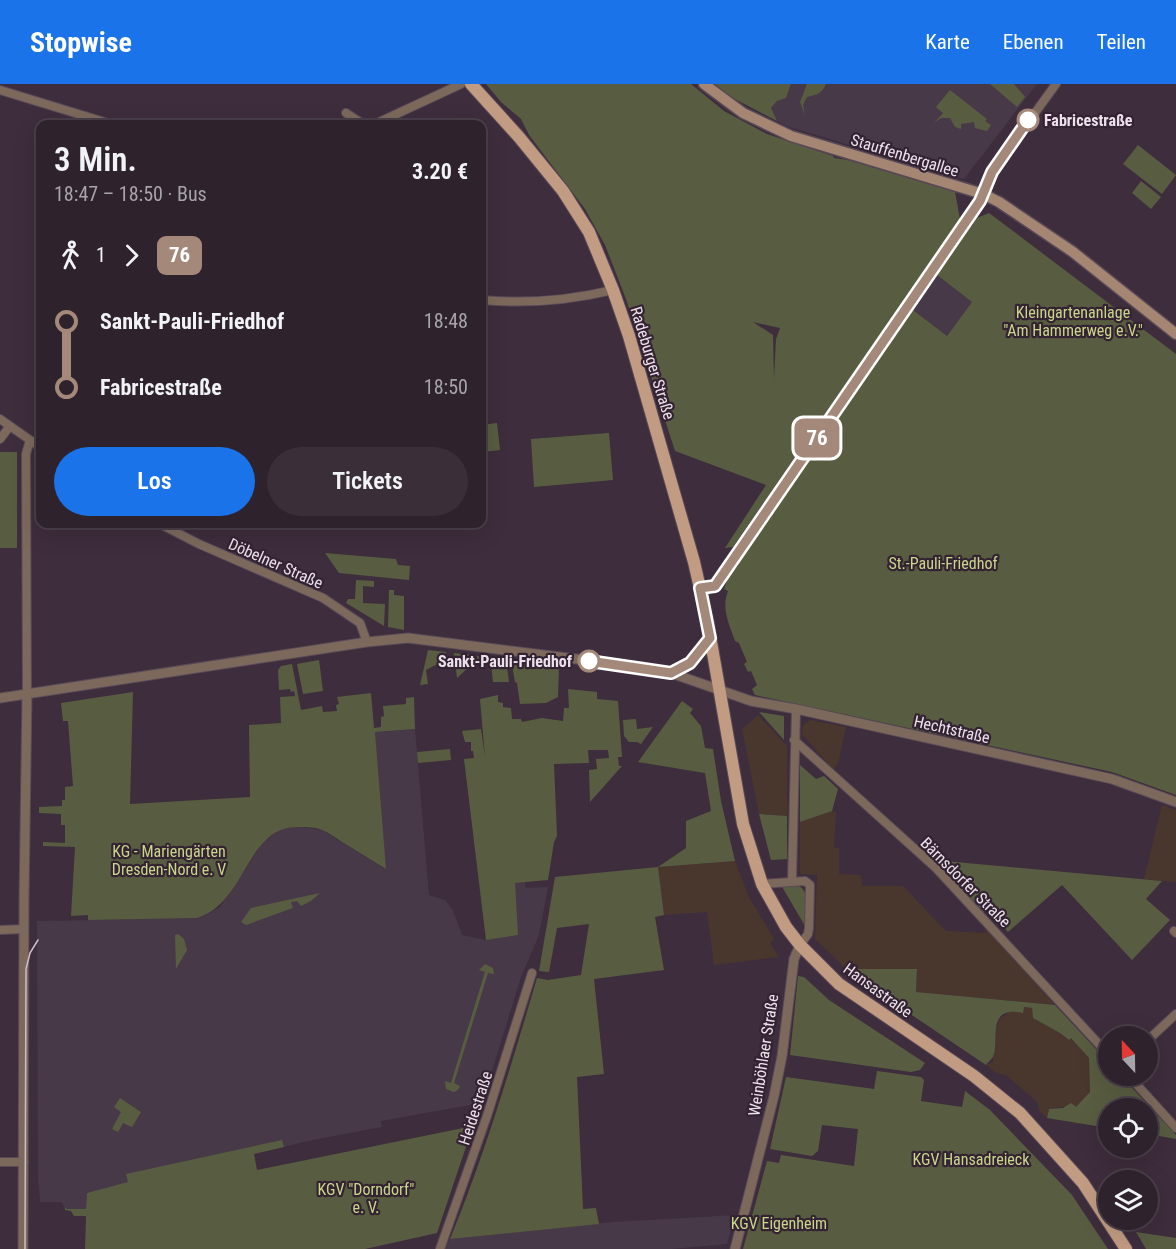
<!DOCTYPE html>
<html lang="de">
<meta charset="utf-8">
<style>
:root{--surface:#2e222d;--page:#3a2f39;--text:#f1f3f6;--muted:#a7a4aa;--line:#493f49;--accent:#1a73e8}
body{margin:0;font-family:"Roboto Condensed",sans-serif;background:var(--page);color:var(--text);height:100vh;display:flex;flex-direction:column;font-size:22px;white-space:nowrap}
*{box-sizing:border-box;margin:0}
p{font-size:20px;color:var(--muted)}
.icon{flex:none;width:33px;height:33px;fill:none;stroke:currentColor;stroke-width:2;stroke-linecap:round;stroke-linejoin:round}
.map{position:relative;flex:1;overflow:hidden}
.details{position:absolute;left:36px;top:36px;width:450px;height:408px;display:flex;flex-direction:column;background:var(--surface);border-radius:12px;box-shadow:0 6px 24px #0002,0 0 0 2px var(--line)}
.details>*{flex:none}
.badge{padding:0 12px;border-radius:9px;font-size:21px;line-height:39px}
.needle{width:39px;rotate:338deg}
.tools{position:absolute;left:1098px;top:942px;display:grid;gap:12px}
.tools a{display:grid;place-items:center;width:60px;height:60px;border-radius:50%;background:var(--surface);box-shadow:0 6px 24px #0002,0 0 0 2px var(--line);font-size:30px}
.map>.badge{position:absolute;translate:-50% -50%;box-shadow:0 0 0 3px #fff}
.legs{display:flex;align-items:center;gap:9px;height:66px;padding:0 18px;font-size:20px}
.legs p{margin-inline-start:auto}
.head{display:flex;align-items:center;justify-content:space-between;height:102px;padding:0 18px}
h1{font-size:33px;font-weight:600;line-height:45px}
.primary-button{display:flex;gap:12px;margin-top:auto;padding:12px 18px}
.primary-button a{flex:1;height:69px;border-radius:36px;background:var(--accent);color:#fff;font-size:24px;font-weight:600;line-height:69px;text-align:center}
.primary-button a+a{background:var(--page);color:var(--text)}
ul{padding:0 18px;list-style:none}
li{display:flex;align-items:center;gap:21px;height:66px;font-size:22px}
li i{display:grid;place-items:center;width:9px;height:100%;margin:0 8px;background:currentColor}
li i::after{content:'';width:15px;height:15px;margin:-8px;border:4px solid;border-radius:50%;background:var(--surface)}
li p{margin-inline-start:auto}
li:first-child i{background:linear-gradient(#0000 50%,currentColor 0)}
li:last-child i{background:linear-gradient(currentColor 50%,#0000 0)}
header{display:flex;align-items:center;gap:36px;box-sizing:border-box;height:84px;padding:0 30px;background:var(--accent);color:#fff}
header strong{font-size:28px}
nav{display:flex;gap:33px;margin-inline-start:auto;font-size:21px}
.map>svg:first-child{display:block}
.commercial{fill:#49372e}
.industrial{fill:#473947}
.green{fill:#585d41;fill-rule:evenodd}
.lines{fill:none;stroke-linecap:round;stroke-linejoin:round}
.minor-casing{stroke:#5a4a58;stroke-width:10}
.tertiary-casing{stroke:#5a4a58;stroke-width:11}
.secondary-casing{stroke:#5a4a58;stroke-width:13}
.primary-casing{stroke:#5a4a58;stroke-width:14}
.minor{stroke:#7c695c;stroke-width:8}
.tertiary{stroke:#7c695c;stroke-width:9}
.secondary{stroke:#a48672;stroke-width:10}
.primary{stroke:#c29c82;stroke-width:12}
.tram{stroke:#cabec9;stroke-width:1.5}
.line-1-casing{stroke:#fff;stroke-width:14}
.line-1{stroke:#a4897a;stroke-width:9}
.stop-1-dot{fill:#fff;stroke:#a4897a;stroke-width:3}
.labels{text-anchor:middle;stroke-width:4.5;stroke-linejoin:round;paint-order:stroke}
.stop-label{font-size:16px;font-weight:bold;fill:#ede2ec;stroke:#342332;text-anchor:start}
.street-label{font-size:16px;fill:#ede2ec;stroke:#342332}
.park-label{font-size:16px;fill:#cad78b;stroke:#342332}
</style>
<header>
<strong>Stopwise</strong>
<nav><a>Karte</a><a>Ebenen</a><a>Teilen</a></nav>
</header>
<div class="map">
<svg width="1176" height="1165" viewBox="0 0 1176 1165">
<rect width="100%" height="100%" fill="#3e2d3c"/>
<path class="commercial" d="M758,631L787,662V732L759,730L742,645Z
M810,636L846,643L838,679L833,685L802,650L803,641Z
M1162,721L1176,726V798L1144,795Z
M832,727L836,728L834,763L839,764V790L861,791L862,802H903L946,847L984,849L988,846L1055,921L916,908L917,885L858,886L857,894L847,886L815,855L817,791L800,790V738Z
M735,777L749,813L774,855L770,859L779,873L714,881L707,828L664,831L658,783Z
M1024,923L1032,924L1033,934L1060,949L1068,956L1071,953L1089,974L1090,1008L1076,1024L1068,1022L1049,1025L1047,1034L1039,1026L1037,1018L1006,991L998,990L986,981L993,978L996,946L999,936L1009,928Z"/>
<path class="industrial" d="M791,0H1037L964,95L789,43L777,37L770,25L777,17L786,14Z
M937,191L972,218L947,252L913,226Z
M415,645L429,811L445,816L453,827L462,851L486,856L515,799L525,798L526,804L548,803L539,851L521,893L482,1019L381,1037L382,1043L313,1056L87,1109L86,1125H66L61,1118H40L38,1093L37,837L197,834L204,832L220,823L263,758L279,746L287,743H303L322,746L385,785L375,648Z
M735,1131L727,1160L672,1165H444L450,1155L613,1138Z"/>
<path class="green" d="M486,0H691L724,27L767,50L833,72L834,74L848,76L955,108L960,135L733,463L725,464L766,401L675,367L626,215L605,161L585,125L529,51L521,35L501,18ZM753,238L780,244L776,255L774,295L773,251Z
M715,0H791L786,14L777,17L771,24L777,37L731,13Z
M807,0H826C822,10 816,11 807,13L803,21L805,31L800,18Z
M990,0H1014L1025,13L1017,23Z
M950,6L987,35L985,37L991,41L987,47L975,44L974,38L961,40V45L955,43L950,34H941L934,39L943,29L936,23Z
M1138,61L1176,91L1162,110L1123,80Z
M1141,97L1161,113L1151,125L1132,109Z
M989,129L1176,270V711L1112,688L755,611L752,605L757,601L751,587L748,588L744,580L747,578L739,559L735,557C729,539 721,525 728,507L724,505L729,492L737,483L740,477L913,226L947,252L972,218L937,191L977,134Z
M497,339L500,366L482,368V341Z
M609,349L613,396L534,403L531,355Z
M0,368H17V464H0Z
M325,469L396,475L398,481L410,482L409,496L339,489Z
M356,496L374,497V503L363,502V519L385,520L384,542L346,519L348,515H355Z
M389,506H394V511L404,512V546L388,543Z
M428,566L446,568L445,576L426,586L428,600L420,601Z
M454,569L472,571L470,582L457,594Z
M477,572L506,576L509,598H493L491,580H477Z
M319,576L323,607L303,610L297,580Z
M511,576L559,582L558,613L546,619L520,620L517,599L515,598Z
M292,580L301,626L322,622L323,628L337,627L336,621L339,620L337,613L371,609L374,644L381,643V633L384,632L383,622L406,620V614L414,613L415,645L375,648L386,785C371,776 357,767 342,758C336,754 329,749 322,746C315,743 307,743 299,743C246,741 247,819 197,834L88,836V831L71,832L75,763L43,762V758L65,759V741H61V730L39,729V723L62,722V716H65V703L73,702L68,637H63L61,619L133,608L130,720L250,713L249,641L281,639L280,613L295,612L294,607L291,608L290,605L279,606L278,586L281,582Z
M568,605L597,608V615L618,617L622,673H618L619,682H622L590,718L589,686L597,685L596,675L609,674L608,666H588L589,679L554,680L557,752L554,758L548,796L515,799L518,851L486,856L464,675L474,674L473,667H471V658H465L462,647L481,645L485,673L480,615L498,611V618L503,619V623L511,624L512,635H521L522,638L542,634L563,637L564,624H569Z
M682,617L693,625L690,629L701,642L705,664L713,665L721,717L735,777L658,783L664,831L655,833L664,886L594,895L604,990L577,993L583,1125L596,1124L599,1140L450,1155C485,1070 511,982 537,894L548,896L581,891L589,840L557,844L549,888L539,887L555,793L658,783L686,764V737L711,727L705,689L638,678Z
M759,628L784,632V656Z
M636,635L637,645L653,643L641,660L637,658H629L624,652L623,636Z
M450,665L451,676L418,679L417,668Z
M800,681L816,695L824,692L838,705L832,727L800,738Z
M759,730L787,732V775L771,776Z
M934,776L1162,797L1146,815L1170,836L1132,876L1062,801L1008,848L990,828H982Z
M781,801C790,801 801,798 805,809V842Z
M320,809L311,817L301,822L297,817L291,818L293,824L246,841L241,838L251,824Z
M178,850L184,855L187,866L176,885L175,851Z
M485,880L493,884L494,890L488,889L454,999L460,1002L458,1006L454,1008L446,1005L445,997L451,999L485,888L479,886Z
M858,885H917L916,908L1055,921L1108,978V992H1121L1176,1051V1055L1148,1050V1024H1108V1044L1047,1034L1049,1025L1063,1024L1071,1019L1076,1023L1090,1008L1089,974L1071,954L1069,956L1060,949L1033,934L1032,924L1024,923L1023,929C985,921 1000,957 993,973C991,976 988,978 986,981L857,894Z
M798,892L804,893L829,916L925,979L920,986L911,988L790,971Z
M877,987L921,993L924,996L921,1017L962,1023L965,1007L990,1026L1072,1111L1108,1165H743L767,1077L779,1079L781,1071L854,1082L858,1045L822,1041L818,1067L812,1072L770,1065L786,993L874,1005Z
M120,1014L141,1028L132,1043L123,1039L118,1048L112,1045L121,1028L114,1023Z
M473,1042L437,1149L365,1165H85L86,1132H74L71,1127L65,1126V1123L67,1125H86L87,1109L128,1098L126,1090L282,1056L284,1063L254,1070L257,1086Z
M1136,1148L1176,1154V1165H1146Z"/>
<g class="lines">
<defs>
<path id="minor" d="M0,6L111,40
M346,29L363,40
M375,40L461,0
M482,216C525,220 571,216 613,206
M0,335L40,363
M0,355L10,342
M160,440L199,460L323,514L360,539L367,558
M700,504L715,502L980,116L992,88L1056,0
M27,610L26,370L30,356
M794,656L936,784L1108,970
M792,797L796,625
M762,800L805,797L810,801L809,844L808,850L800,861
M0,846L24,845
M1174,847L1176,849
M1148,956L1176,930
M1129,992L1176,1044
M0,1078H24
M440,1165L487,1032L532,889"/>
<path id="tertiary" d="M671,589L694,576L710,554
M0,614L367,558L408,554L641,583L671,589L751,617L796,625L1112,695L1176,718
M23,1165L24,817L27,610
M735,1165L774,1012L782,972L794,875L800,861"/>
<path id="secondary" d="M704,0L743,29L791,52L983,110L999,118L1073,168L1176,250"/>
<path id="primary" d="M471,0L519,53L563,107L589,148L613,206L629,252L694,478L707,535L743,740L762,800L786,843L800,861L839,900L974,992L1020,1029L1083,1099L1126,1165"/>
</defs>
<use href="#minor" class="minor-casing"/>
<use href="#tertiary" class="tertiary-casing"/>
<use href="#secondary" class="secondary-casing"/>
<use href="#primary" class="primary-casing"/>
<use href="#minor" class="minor"/>
<use href="#tertiary" class="tertiary"/>
<use href="#secondary" class="secondary"/>
<use href="#primary" class="primary"/>
<path class="tram" d="M25,1165L26,885L30,869L38,856"/>
</g>
<g class="lines">
<defs>
<path id="line-1" d="M589,577L671,589L690,579L710,554L700,504L715,502L980,117L992,88L1028,36"/>
</defs>
<use href="#line-1" class="line-1-casing"/>
<use href="#line-1" class="line-1"/>
</g>
<g class="stop-1-dot">
<circle cx="1028" cy="36" r="10"/>
<circle cx="589" cy="577" r="10"/>
</g>
<g class="labels">
<g class="stop-label">
<text x="1044" y="42">Fabricestraße</text>
<text x="572" y="583" text-anchor="end">Sankt-Pauli-Friedhof</text>
</g>
<g class="street-label">
<text transform="translate(905 71) rotate(17)" y="6">Stauffenbergallee</text>
<text transform="translate(653 279) rotate(73)" y="6">Radeburger Straße</text>
<text transform="translate(276 479) rotate(24)" y="6">Döbelner Straße</text>
<text transform="translate(952 645) rotate(13)" y="6">Hechtstraße</text>
<text transform="translate(966 798) rotate(45)" y="6">Bärnsdorfer Straße</text>
<text transform="translate(878 906) rotate(36)" y="6">Hansastraße</text>
<text transform="translate(763 971) rotate(-81)" y="6">Weinböhlaer Straße</text>
<text transform="translate(475 1024) rotate(-72)" y="6">Heidestraße</text>
</g>
<g class="park-label">
<text x="1073" y="234">Kleingartenanlage<tspan x="1073" dy="18">"Am Hammerweg e.V."</tspan></text>
<text x="943" y="485">St.-Pauli-Friedhof</text>
<text x="169" y="773">KG - Mariengärten<tspan x="169" dy="18">Dresden-Nord e. V</tspan></text>
<text x="971" y="1081">KGV Hansadreieck</text>
<text x="366" y="1111">KGV "Dorndorf"<tspan x="366" dy="18">e. V.</tspan></text>
<text x="779" y="1145">KGV Eigenheim</text>
</g>
</g>
</svg>
<div class="tools">
<a><svg class="needle" viewBox="-14 -14 28 28"><path d="M0-13l5 13h-10z" fill="#e53935"/><path d="M0 13l5-13h-10z" fill="#a7a4aa"/></svg></a>
<a><svg class="icon" aria-label="locate" viewBox="0 0 24 24"><circle cx="12" cy="12" r="6"/><path d="M12 2v4M12 18v4M2 12h4M18 12h4"/></svg></a>
<a><svg class="icon" aria-label="layers" viewBox="0 0 24 24"><path d="M12 4l9 5-9 5-9-5zM3 14l9 5 9-5"/></svg></a>
</div>
<b class="badge" style="left:817px;top:354px;background:#a4897a;color:#fff">76</b>
<section class="details">
<div class="head"><div><h1>3 Min.</h1><p>18:47 – 18:50 · Bus</p></div><b>3.20 €</b></div>
<div class="legs"><svg class="icon" aria-label="walk" viewBox="0 0 24 24"><circle cx="13" cy="4" r="2"/><path d="M13 8l-2 6 4 7M11 14l-3 7M7 12l3-4h3l4 4"/></svg>1<svg class="icon" aria-label="forward" viewBox="0 0 24 24"><path d="M9 5l7 7-7 7"/></svg><b class="badge" style="background:#a4897a;color:#fff">76</b></div>
<ul>
<li><i style="color:#a4897a"></i><b>Sankt-Pauli-Friedhof</b><p>18:48</p></li>
<li><i style="color:#a4897a"></i><b>Fabricestraße</b><p>18:50</p></li>
</ul>
<div class="primary-button"><a>Los</a><a>Tickets</a></div>
</section>
</div>
